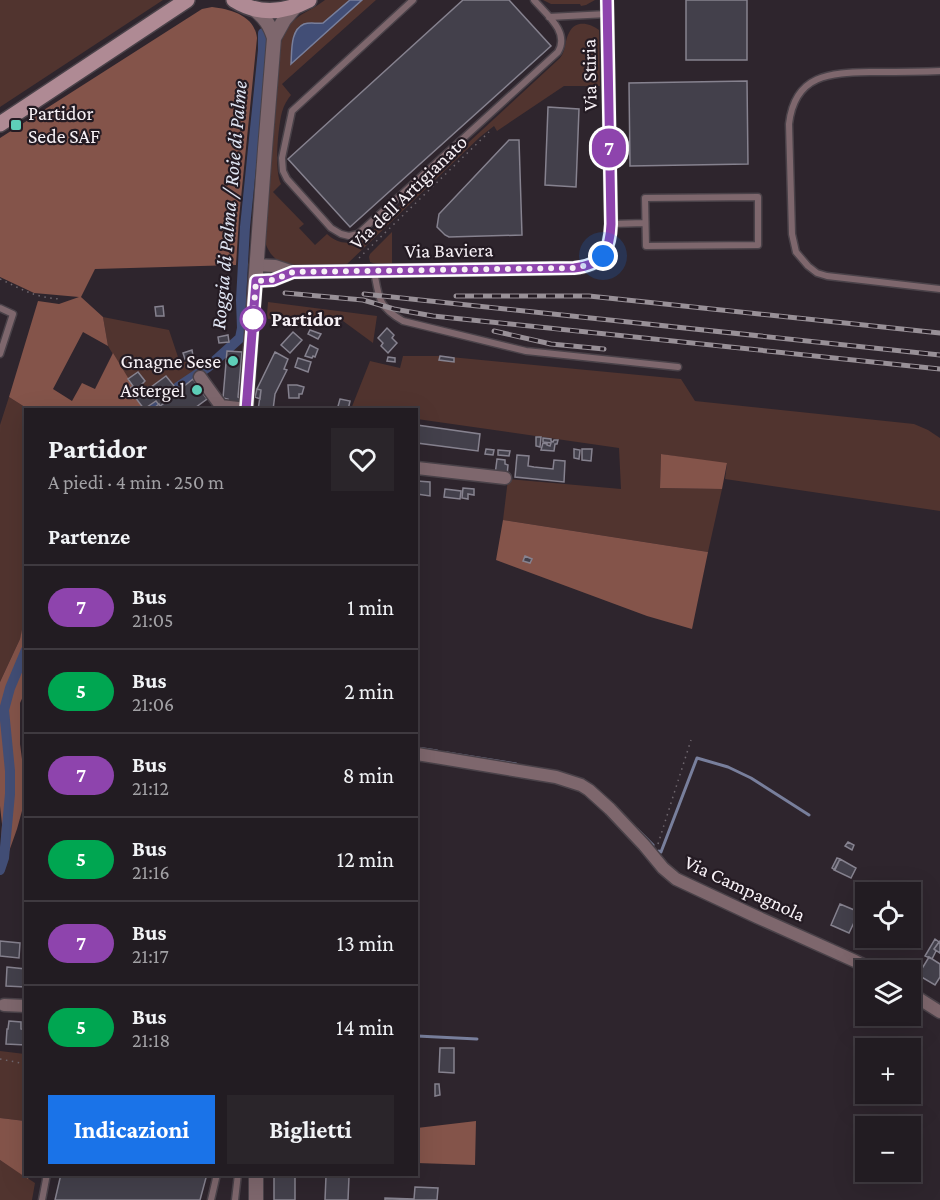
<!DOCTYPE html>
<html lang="it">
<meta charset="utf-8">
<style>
:root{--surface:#221c22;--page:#2a252a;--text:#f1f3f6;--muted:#a2a1a5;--line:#3f3a40;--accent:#1a73e8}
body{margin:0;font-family:"Crimson Pro",serif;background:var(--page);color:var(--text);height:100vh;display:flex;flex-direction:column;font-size:22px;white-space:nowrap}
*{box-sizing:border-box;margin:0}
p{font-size:20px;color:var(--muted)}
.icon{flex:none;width:33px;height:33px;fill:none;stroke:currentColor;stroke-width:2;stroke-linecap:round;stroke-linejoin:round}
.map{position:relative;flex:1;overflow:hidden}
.panel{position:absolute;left:24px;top:408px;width:394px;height:768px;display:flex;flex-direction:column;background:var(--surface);border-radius:0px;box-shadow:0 6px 24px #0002,0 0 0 2px var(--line)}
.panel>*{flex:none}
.badge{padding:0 12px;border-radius:20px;font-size:21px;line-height:39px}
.controls{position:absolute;left:855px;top:882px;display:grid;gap:12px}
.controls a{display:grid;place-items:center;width:66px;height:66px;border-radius:0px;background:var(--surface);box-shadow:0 6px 24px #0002,0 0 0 2px var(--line);font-size:30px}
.you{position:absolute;width:30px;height:30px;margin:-15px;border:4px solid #fff;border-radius:50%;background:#1a73e8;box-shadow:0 0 0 9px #1a73e833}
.map>.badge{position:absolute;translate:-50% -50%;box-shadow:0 0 0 3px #fff}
h2{padding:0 24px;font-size:22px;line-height:54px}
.round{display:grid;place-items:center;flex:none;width:63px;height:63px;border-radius:0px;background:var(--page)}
.head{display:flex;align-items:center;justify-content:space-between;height:102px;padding:0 24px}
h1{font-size:28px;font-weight:700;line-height:45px}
.cta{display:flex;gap:12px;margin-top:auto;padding:12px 24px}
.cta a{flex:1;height:69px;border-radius:0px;background:var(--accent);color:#fff;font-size:24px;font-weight:700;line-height:69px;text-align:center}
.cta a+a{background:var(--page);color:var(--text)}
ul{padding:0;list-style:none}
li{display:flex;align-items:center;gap:18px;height:84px;padding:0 24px;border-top:2px solid var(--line)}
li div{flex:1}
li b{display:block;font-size:22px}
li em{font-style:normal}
li .badge{min-width:66px;font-weight:700;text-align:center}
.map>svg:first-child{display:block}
.green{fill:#51342f}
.forest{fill:#84544a}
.water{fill:#424e76;stroke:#787f9c;stroke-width:1.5}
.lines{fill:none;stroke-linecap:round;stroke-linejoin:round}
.stream{stroke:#787f9c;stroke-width:3}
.canal{stroke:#424e76;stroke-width:10}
.building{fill:#43404b;stroke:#86828f;stroke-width:1.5}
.service-casing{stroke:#4a4249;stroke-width:9}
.minor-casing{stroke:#4a4249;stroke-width:15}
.tertiary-casing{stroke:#4a4249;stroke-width:16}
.secondary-casing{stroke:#4a4249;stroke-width:18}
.path{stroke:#6f676e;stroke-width:1.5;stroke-dasharray:1.5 4.5;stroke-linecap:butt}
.service{stroke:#7e676d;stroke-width:6}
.minor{stroke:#7e676d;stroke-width:12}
.tertiary{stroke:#7e676d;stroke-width:14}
.secondary{stroke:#af8a94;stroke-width:15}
.rail-casing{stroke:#989097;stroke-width:5}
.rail{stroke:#241b23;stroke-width:3;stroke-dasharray:9;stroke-linecap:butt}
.line-casing{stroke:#fff;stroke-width:14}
.line{stroke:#8e44ad;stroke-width:9}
.walk{stroke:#f7f1f6;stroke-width:6;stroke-dasharray:0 10.8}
.poi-dot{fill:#5eceb8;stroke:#241b23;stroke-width:2}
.stop-dot{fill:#fff;stroke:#8e44ad;stroke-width:3}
.labels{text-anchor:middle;stroke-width:4.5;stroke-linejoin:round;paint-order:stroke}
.street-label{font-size:20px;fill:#f7f1f6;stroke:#241b23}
.poi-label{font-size:20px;fill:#f7f1f6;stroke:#241b23;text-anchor:end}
.stop-label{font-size:20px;font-weight:bold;fill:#f7f1f6;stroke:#241b23;text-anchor:start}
.water-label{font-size:21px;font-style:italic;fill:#dfe4f2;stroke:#241b23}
</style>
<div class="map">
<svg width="940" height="1200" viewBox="0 0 940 1200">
<rect width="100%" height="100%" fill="#2e252d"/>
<path class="green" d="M0,0H163L0,107Z
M325,0H376L282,84L291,95C287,100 284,105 282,112C278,127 274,171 281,184L273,192L304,224L299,228L315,245L327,234C338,245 353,245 366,237L560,58C567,49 564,40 570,31C576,20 590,23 599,30L600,86H564L497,131L494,126L480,137L346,265H286C275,260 269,254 265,242L281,43C290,14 304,16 325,0Z
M543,0H595L586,5L581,6L580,4H551Z
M392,232V264H376L370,262L369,257L370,254Z
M268,302L377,316L373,343L343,321L327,316L306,328L288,317L268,319L267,314Z
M103,317L169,330L180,363L193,360L199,368L174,385L166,376L147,390L142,384L145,381L139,372L128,379L108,346Z
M403,356H440L681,379L695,401L914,424L928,430L940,438V511L725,479L727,464L661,454L660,488L722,489L708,552L503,520L508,479L621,489L619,448L417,419V410L351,409L370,361L400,368Z
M9,397L28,409L26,410V616L20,639L0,682V425Z
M0,1051L25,1054V1121L0,1118Z
M0,1160L35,1183L32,1200H0Z"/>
<path class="forest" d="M212,7C231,9 255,16 257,38L239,218L236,265L95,269L81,297L103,317L108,346L83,332L53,389L72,401L82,383L95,389L113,353L133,386L129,389L145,409H28L9,397L38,301L59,304L79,297L34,293L0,277V138L202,9Z
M661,454L727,463L722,489L660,488Z
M503,520L708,552L692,629L647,616L496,560Z
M25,616L26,690L20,703V744L25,782V800L17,829L6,860L0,863L2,824L0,806V682L20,639Z
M0,1118L25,1121L26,1174L29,1175L28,1179L0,1160Z
M476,1121L475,1165L417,1163V1128Z"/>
<path class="water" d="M350,0H362L291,64C292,51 290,30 304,24C310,22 317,24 323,23Z"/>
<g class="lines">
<path class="stream" d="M417,748L437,751
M447,753L516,764
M637,829L653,845
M659,851L661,852L697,758L728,767L751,778L809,815
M417,1036L477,1039"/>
<path class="canal" d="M178,387L208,367L240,338L242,328L241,300L245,227L263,50V33
M148,410L156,404
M0,870L4,858L10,794V771L4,710L10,688L26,650"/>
</g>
<path class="building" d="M463,0H509L551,46L350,227L288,159Z
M686,0H747V60H686Z
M747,81L748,164L630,166L629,83Z
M548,107L579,109L576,187L545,185Z
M509,140H519L522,235L449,237L445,235L437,227L439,214Z
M163,306L164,316H156L155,307Z
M387,328L394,335L392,338L397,343L388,353L381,346L383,343L378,338Z
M310,330L321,334L318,339L308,334Z
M293,332L302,340L290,353L281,345Z
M228,335L229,342L219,343L218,337Z
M310,345L318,349L315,357L313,356L312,358L305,356Z
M192,350L193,356L185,359L183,353Z
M227,351L242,352L238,397L240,398L239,404L228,403V399L223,398Z
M275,352L288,359L284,369L287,370L275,394L273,410H258L261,390L257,389Z
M440,356L454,358V362L439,360Z
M388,357L395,358V362L387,361Z
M298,358L311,362L308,372L295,367Z
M138,372L145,381L142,384L147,390L166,376L179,392L160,406L156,401L144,409L129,389L133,386L128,379Z
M193,379L207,399L192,410H154L153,409L159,404L160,406L179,392L178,391Z
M288,385H297L304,387L302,394H299V398H289Z
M257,389L261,390L260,399L255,397Z
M340,399L350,401L348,410H337Z
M417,425L480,434L478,451L417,443Z
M536,437H541L540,447L536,446Z
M543,438L551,439V441L553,442L554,440H558L557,444H555L554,451L541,450L543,443L547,444V445L550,446L551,443L543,442Z
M486,449L494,450L493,455L485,454Z
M574,449L580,450L579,459L574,458Z
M582,449H592L591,461L582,460Z
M498,450L510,451L509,456L498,455Z
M517,455L529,456L528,466L534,467L553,469L554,460L565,461L564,482L515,477Z
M497,459L505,460V464L508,465L507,476L495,475Z
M417,481L430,482V496L417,494Z
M463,488L474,489V495L468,494V499L462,498Z
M445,489L461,491L460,499L444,497Z
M525,556L532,559L530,563L523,561Z
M848,842L854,845L852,850L845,846Z
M837,858L840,859L835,870L832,868Z
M840,859L856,868L851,878L834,870Z
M840,904L859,912L849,933L831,925Z
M935,939L939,942L934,949L936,951L932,959L925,956Z
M0,941L20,943L19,958L0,956Z
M940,941V953L934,949Z
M929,957L940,964V977L935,985L918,975Z
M7,967L26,969V987L6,986Z
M9,1021L21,1022V1029L26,1030V1045L6,1044L7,1029H8Z
M440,1048H454V1073L439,1072Z
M435,1084H439L440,1095L435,1096Z
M61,1174H207L200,1200H55Z
M274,1174H295V1200H274Z
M326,1176L349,1177L348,1200H325Z
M415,1187L438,1188L437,1200H385V1198L414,1199Z"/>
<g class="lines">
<defs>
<path id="service" d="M413,0L292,111L282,158L283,171L287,179L331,228L341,234L349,236L358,234L558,52C570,32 546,14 534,0
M549,17L607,14
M940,71C918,72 896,72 874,72C833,73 795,72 789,124L792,234L796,252L808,266L817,273L827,276L940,289
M758,197V245L646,246L645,198Z
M611,224L645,223
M374,271C379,298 378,307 403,321L526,351L678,367
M0,308L13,314L0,354
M42,1200L47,1174
M211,1200L217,1174
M235,1200L238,1174"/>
<path id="minor" d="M256,265L275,266L293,272
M256,281L273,280L293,272L574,268C602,266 610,251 611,224L607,0
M200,377L221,406L246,409
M417,468L505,478
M417,754L556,777L581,785L589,790L610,809L644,845L663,868L676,879L757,917L855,961L873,970
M910,993L940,1012
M4,1005L26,1006"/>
<path id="tertiary" d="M255,10C265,18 270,25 274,38
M246,410L265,149L274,38L284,20L296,6
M256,1200V1174"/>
<path id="secondary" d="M234,0C258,15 284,13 309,0
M0,124L187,0"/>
</defs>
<use href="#service" class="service-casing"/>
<use href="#minor" class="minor-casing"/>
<use href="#tertiary" class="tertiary-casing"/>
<use href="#secondary" class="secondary-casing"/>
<path class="path" d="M359,258L489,132
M0,279C23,290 36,298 62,299
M658,844L691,740
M0,1059L26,1064"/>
<use href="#service" class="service"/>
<use href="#minor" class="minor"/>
<use href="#tertiary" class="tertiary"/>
<use href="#secondary" class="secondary"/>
<defs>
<path id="rail" d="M285,293L363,300L394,309L433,316L940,369
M364,294L940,355
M456,296H589L940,333
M494,331L551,344L604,349"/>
</defs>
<use href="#rail" class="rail-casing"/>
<use href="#rail" class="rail"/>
</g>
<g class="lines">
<defs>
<path id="line" d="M246,410L256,281L273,280L293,272L574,268C603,265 610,251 611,224L607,0"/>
</defs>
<use href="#line" class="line-casing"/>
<use href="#line" class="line"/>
<path class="walk" d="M253,319L256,281L273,280L293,272L574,268L592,264L603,256"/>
</g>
<g class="poi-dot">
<rect x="10" y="119" width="12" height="12" rx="3"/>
<circle cx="233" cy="361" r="6"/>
<circle cx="197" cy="390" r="6"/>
</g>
<circle class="stop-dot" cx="253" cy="319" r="12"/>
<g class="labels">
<g class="street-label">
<text transform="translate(589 75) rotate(-91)" y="7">Via Stiria</text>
<text transform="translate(408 192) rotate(-44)" y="7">Via dell'Artigianato</text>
<text transform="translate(449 250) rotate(-1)" y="7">Via Baviera</text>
<text transform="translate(745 888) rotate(25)" y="7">Via Campagnola</text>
</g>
<g class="poi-label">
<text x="28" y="120" text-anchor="start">Partidor<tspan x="28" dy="23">Sede SAF</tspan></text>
<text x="221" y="368">Gnagne Sese</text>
<text x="185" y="397">Astergel</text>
</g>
<g class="stop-label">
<text x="271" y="326">Partidor</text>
</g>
<g class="water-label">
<text transform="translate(229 205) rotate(-85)" y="7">Roggia di Palma / Roie di Palme</text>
</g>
</g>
</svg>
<div class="controls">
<a><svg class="icon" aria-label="locate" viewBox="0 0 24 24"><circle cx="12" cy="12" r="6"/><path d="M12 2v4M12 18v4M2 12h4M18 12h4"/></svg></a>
<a><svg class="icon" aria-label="layers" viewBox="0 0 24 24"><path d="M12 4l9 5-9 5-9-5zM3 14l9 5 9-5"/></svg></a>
<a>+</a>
<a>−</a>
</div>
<div class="you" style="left:603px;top:256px"></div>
<b class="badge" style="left:609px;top:148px;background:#8e44ad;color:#fff">7</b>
<section class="panel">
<div class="head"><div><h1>Partidor</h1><p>A piedi · 4 min · 250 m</p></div><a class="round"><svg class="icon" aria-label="heart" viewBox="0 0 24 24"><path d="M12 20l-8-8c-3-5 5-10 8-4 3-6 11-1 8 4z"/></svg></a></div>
<h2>Partenze</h2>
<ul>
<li><span class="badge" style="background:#8e44ad;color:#fff">7</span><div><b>Bus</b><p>21:05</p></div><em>1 min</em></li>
<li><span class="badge" style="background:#00a651;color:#fff">5</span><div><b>Bus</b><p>21:06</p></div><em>2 min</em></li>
<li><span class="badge" style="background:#8e44ad;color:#fff">7</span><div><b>Bus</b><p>21:12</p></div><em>8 min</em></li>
<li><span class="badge" style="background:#00a651;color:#fff">5</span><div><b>Bus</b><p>21:16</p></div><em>12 min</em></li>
<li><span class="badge" style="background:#8e44ad;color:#fff">7</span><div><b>Bus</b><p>21:17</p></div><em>13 min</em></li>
<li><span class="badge" style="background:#00a651;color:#fff">5</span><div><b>Bus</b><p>21:18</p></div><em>14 min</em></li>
</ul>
<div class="cta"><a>Indicazioni</a><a>Biglietti</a></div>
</section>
</div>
